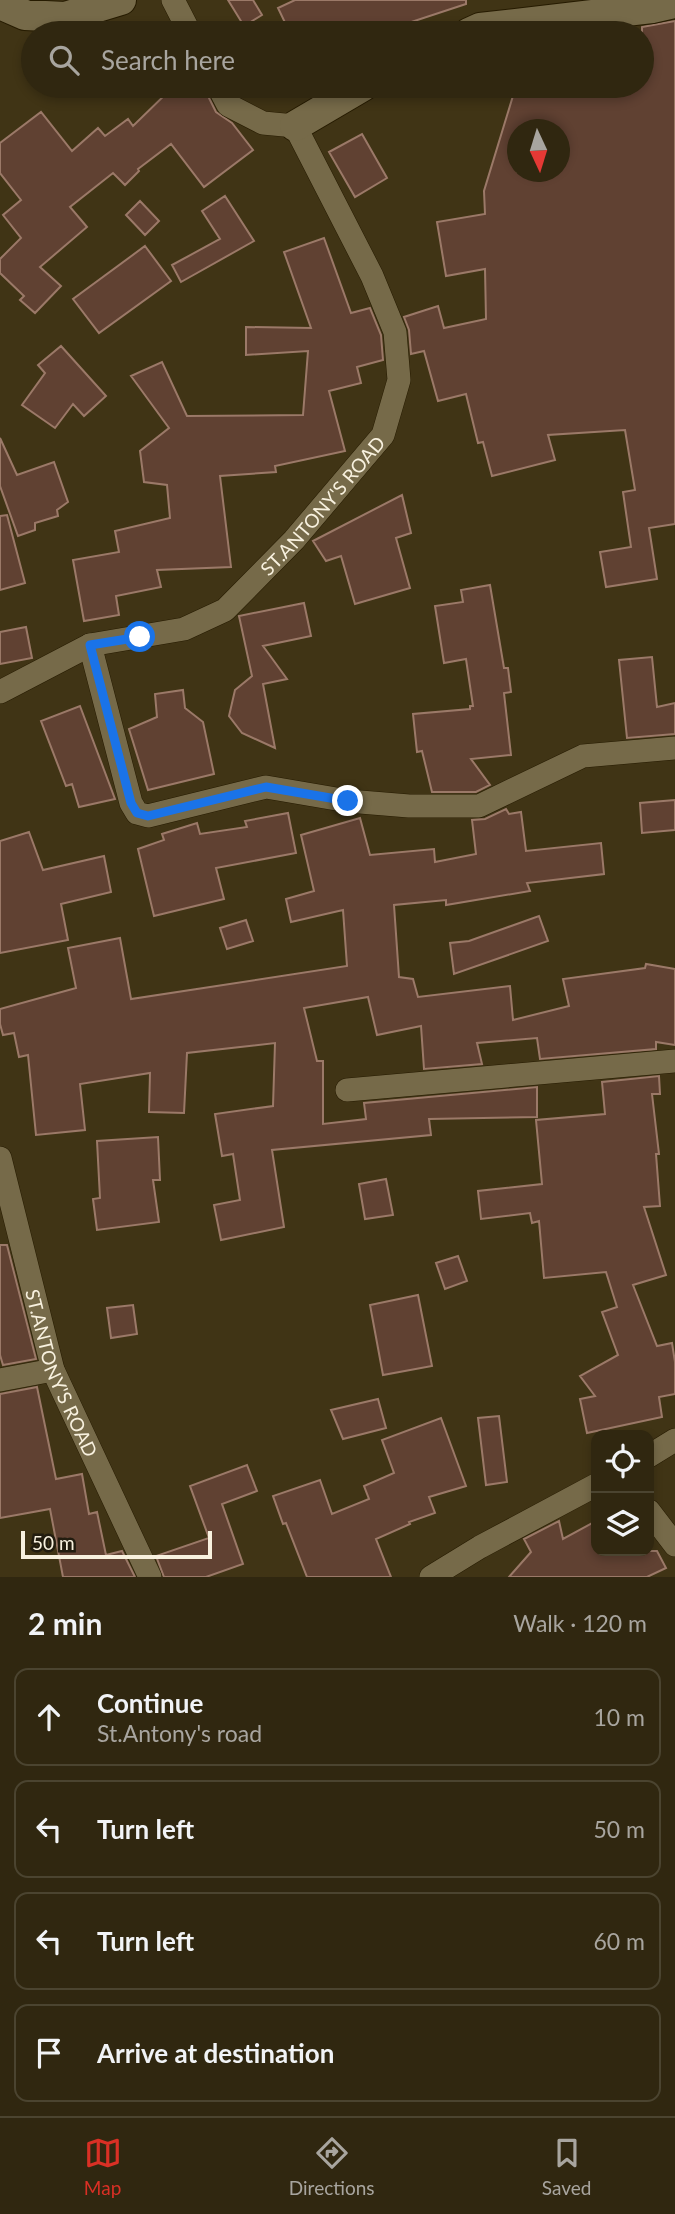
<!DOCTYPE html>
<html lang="en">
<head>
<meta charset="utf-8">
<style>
  body { margin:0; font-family:Lato,sans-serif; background:#382f19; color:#f1f3f6 }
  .controls { position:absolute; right:21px; bottom:21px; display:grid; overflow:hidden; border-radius:14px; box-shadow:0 4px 10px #0003 }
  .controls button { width:63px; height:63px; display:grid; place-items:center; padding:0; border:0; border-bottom:2px solid #4b4430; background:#302710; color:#f1f3f6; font:35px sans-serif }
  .compass { position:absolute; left:507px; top:119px; width:63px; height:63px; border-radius:50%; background:#302710; box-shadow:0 4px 10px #0003; rotate:176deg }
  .scale { position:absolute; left:21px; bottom:18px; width:191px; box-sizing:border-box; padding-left:7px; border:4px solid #f8f1df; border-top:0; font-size:19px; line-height:24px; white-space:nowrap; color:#f8f1df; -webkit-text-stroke:5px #221c0f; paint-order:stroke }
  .stop { position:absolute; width:21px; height:21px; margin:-16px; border:5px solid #1a73e8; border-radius:50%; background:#fff }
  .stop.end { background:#1a73e8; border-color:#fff; box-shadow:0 2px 7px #0008 }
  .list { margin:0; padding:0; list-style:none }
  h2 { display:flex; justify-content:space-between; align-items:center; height:91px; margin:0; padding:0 28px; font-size:30px }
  h2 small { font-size:23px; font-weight:400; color:#a8a59f }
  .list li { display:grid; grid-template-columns:46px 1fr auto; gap:21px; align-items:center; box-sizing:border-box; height:98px; margin:0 14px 14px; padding:0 14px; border:2px solid #4b4430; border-radius:14px }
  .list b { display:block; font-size:26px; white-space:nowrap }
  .list p { margin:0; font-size:23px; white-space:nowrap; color:#a8a59f }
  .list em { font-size:23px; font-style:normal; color:#a8a59f }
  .icon { flex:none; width:38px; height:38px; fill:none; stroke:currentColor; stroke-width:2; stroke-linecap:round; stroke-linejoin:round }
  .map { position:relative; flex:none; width:675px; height:1577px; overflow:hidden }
  .search { position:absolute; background:#302710; box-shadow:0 4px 10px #0003; left:21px; right:21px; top:21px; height:77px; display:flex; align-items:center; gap:18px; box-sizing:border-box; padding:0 24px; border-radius:38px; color:#a8a59f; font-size:26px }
  .sheet { height:539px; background:#302710 }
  nav { display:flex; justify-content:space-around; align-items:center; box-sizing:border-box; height:98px; border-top:2px solid #4b4430; background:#302710; font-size:19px; color:#a8a59f }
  nav a { display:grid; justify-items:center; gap:4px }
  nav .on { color:#d93025 }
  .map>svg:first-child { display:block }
</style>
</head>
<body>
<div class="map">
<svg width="675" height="1577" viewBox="0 0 675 1577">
  <rect width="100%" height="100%" fill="#403415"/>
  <path fill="#604132" stroke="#9b7968" stroke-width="2" fill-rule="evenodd" d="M228,0H253L262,15L244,26Z
    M295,0H466V4L378,33H290L278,8Z
    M675,21V524L649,528L657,579L606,587L600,552L631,547L623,492L635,490L625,430L548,435L555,460L492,476L483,442L478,443L466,394L438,401L424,351L411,354L409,330L404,317L438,306L444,328L486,319L485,269L446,276L437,222L485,214L484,191L516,86H642V27ZM517,130H559V172H517Z
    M174,86H203L216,112L232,123L253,150L204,187L171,144L138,169L139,171L125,185L113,173L70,207L87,227L40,267L61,286L35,313L20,300L24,296L0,273V259L21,238L3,215L21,200L0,173V143L41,112L72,151L98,128L105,136L128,119L133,126Z
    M362,134L387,178L355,197L329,152Z
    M225,196L254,241L181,282L172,265L220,239L202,211Z
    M140,201L159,221L145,235L126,215Z
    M324,238L351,313L370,308L381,335L383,360L357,367L361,383L329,391L345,451L275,466L276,472L220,476L231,567L157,570L161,587L116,596L119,615L84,621L73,560L119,552L115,531L170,518L167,485L144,482L140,451L169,428L131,376L162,362L187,416L303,415L308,351L246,355V327L311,328L284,252Z
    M145,246L171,281L99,333L73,299Z
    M61,346L106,396L84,416L73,404L55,428L22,405L45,373L38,365Z
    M0,438L17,475L54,462L68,502L57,510L58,516L35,523V530L18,536L0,486Z
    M402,495L411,533L396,538L410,588L355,604L341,556L326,561L313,541Z
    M7,515L25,583L0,590V516Z
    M490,585L504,668H508L511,692L504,693L511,755L471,759L490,785L476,792H432L422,751L417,752L413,714L470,709V706H473L466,659L444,663L435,606L463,602L461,590Z
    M304,603L311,636L263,646L287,679L263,684L275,748L242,733L229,716L235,690L252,676L239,616Z
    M26,627L32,658L0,664V632Z
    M652,657L657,707L675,703V734L627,738L619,660Z
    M183,690L185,708L203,722L214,774L148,790L129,729L157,717L155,694Z
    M80,706L115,799L79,807L72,784L66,786L41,721Z
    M675,800V830L642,833L640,803Z
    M506,809L509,814L521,812L526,851L601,843L604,874L527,883L530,891L446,905V900L394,905L399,977L413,979L418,997L510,986L513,1020L569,1006L563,979L645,968L646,964L675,969V1045L656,1042V1049L540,1059L537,1038L477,1043L482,1064L424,1069L421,1026L377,1035L368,997L304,1008L317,1061H323V1124L366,1119L364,1103L537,1087V1117L429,1119L431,1135L272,1150L284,1227L221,1240L214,1205L240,1200L233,1154L222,1156L215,1114L273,1106L275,1043L187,1053L184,1113L149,1112L150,1073L80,1084L85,1130L36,1135L28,1055L19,1057L14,1033L3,1035L0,1024V1009L76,988L68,948L120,938L131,999L347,966L343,910L291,922L286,899L314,891L301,835L360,818L370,855L434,849L435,862L476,854L472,820L485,819Z
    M288,813L296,853L216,868L224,899L154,916L138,849L164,840L162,834L197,823L200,834L247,827L245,821Z
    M29,832L43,870L104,856L111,892L61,904L68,940L0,953V841Z
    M539,916L548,941L454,974L450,943L469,941Z
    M246,920L253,941L227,949L220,928Z
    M659,1076L660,1094H652L659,1154H656L660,1206L644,1207L666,1275L633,1285L657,1346L672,1343L675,1362V1394L659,1397L662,1417L587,1433L580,1399L595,1396L580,1376L618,1355L602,1312L617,1307L606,1272L544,1278L539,1221L532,1223L530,1213L481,1219L478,1191L542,1184L536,1120L605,1114L602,1082Z
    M158,1137L160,1180H153L159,1222L97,1230L93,1199L100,1198L97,1141Z
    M386,1179L393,1215L365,1219L359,1184Z
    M0,1245H7L36,1359L3,1365L0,1355Z
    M458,1256L467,1281L445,1289L436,1263Z
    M418,1295L432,1366L383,1375L370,1305Z
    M133,1305L137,1334L111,1338L107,1308Z
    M37,1387L56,1479L82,1474L89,1514L97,1512L106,1555L122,1551L135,1577H63L50,1509L0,1518V1394Z
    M378,1399L386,1428L343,1439L331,1410Z
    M499,1416L507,1482L486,1485L478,1418Z
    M441,1418L466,1486L429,1497L435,1513L409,1522L410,1524L376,1539L391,1577H307L286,1523L283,1524L273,1496L320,1480L332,1514L369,1499L364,1486L394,1473L382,1440Z
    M247,1465L257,1491L222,1504L243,1564L206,1577H164L156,1556L209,1538L190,1486Z
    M559,1521L563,1539L596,1521V1551H657L666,1568L647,1577H509L531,1552L524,1539Z"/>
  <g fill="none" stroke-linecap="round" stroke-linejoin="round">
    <g stroke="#261b00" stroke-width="24">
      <g id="minor">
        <path d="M173,0L190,33"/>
        <path d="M90,645L131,803L137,813L148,816L266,787L348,801L409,806H479L583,756L675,748"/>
        <path id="s1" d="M0,692L90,645L184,629L225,610L294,540L383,435L399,380L395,332L372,276L295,126L263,123L228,105L218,86"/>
        <path d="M347,1090L675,1061"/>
        <path id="s2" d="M0,1158L53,1370L150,1577"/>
        <path d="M0,1380L53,1370"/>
        <path d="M649,1456L675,1440"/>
        <path d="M649,1511L675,1545"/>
        <path d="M431,1577L480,1547L596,1485"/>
      </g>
    </g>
    <g stroke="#261b00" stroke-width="32">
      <path id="tertiary" d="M0,4L25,15L65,17L121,0
        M469,33L480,28L652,8L675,3
        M295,126L363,86"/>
    </g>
    <use href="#minor" stroke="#766a49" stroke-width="23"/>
    <use href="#tertiary" stroke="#766a49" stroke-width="30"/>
  </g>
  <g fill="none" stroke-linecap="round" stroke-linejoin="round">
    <path stroke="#1a73e8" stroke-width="9" d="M140,637L90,645L131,803L137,813L148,816L266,787L348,801"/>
  </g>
  <g text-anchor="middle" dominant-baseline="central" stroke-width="6" stroke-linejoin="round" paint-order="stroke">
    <g font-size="19" fill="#f8f1df" stroke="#221c0f">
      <text stroke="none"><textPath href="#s1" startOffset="385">ST.ANTONY'S ROAD</textPath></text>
      <text stroke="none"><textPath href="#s2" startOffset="224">ST.ANTONY'S ROAD</textPath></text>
    </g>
  </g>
</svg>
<div class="controls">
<button><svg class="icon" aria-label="locate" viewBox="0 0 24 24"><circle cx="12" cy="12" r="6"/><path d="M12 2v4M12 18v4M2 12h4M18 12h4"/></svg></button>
<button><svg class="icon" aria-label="layers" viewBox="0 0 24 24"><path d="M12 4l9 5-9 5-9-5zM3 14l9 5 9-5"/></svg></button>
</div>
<svg class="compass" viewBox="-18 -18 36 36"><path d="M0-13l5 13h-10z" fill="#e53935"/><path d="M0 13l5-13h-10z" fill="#a8a59f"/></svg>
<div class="scale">50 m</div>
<div class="stop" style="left:140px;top:637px"></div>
<div class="stop end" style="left:348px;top:801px"></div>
<div class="search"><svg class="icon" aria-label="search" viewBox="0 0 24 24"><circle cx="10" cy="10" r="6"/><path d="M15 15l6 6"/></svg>Search here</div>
</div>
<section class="sheet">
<h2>2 min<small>Walk · 120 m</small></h2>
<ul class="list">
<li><svg class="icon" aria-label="ahead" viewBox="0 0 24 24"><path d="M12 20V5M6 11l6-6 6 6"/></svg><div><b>Continue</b><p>St.Antony's road</p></div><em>10 m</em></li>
<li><svg class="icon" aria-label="left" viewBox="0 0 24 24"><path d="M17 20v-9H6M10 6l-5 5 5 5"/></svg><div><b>Turn left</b></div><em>50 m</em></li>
<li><svg class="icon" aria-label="left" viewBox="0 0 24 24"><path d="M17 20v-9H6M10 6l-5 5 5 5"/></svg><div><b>Turn left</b></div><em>60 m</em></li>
<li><svg class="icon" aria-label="arrive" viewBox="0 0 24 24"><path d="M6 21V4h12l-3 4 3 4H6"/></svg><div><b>Arrive at destination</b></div></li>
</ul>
</section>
<nav>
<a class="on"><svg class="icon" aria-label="map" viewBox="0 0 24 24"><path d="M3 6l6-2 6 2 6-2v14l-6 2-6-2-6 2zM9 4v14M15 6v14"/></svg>Map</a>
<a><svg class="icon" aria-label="directions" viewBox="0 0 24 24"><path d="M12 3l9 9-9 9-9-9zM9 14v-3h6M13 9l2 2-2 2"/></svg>Directions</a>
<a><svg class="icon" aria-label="saved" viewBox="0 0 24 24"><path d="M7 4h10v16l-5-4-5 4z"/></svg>Saved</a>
</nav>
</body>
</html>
